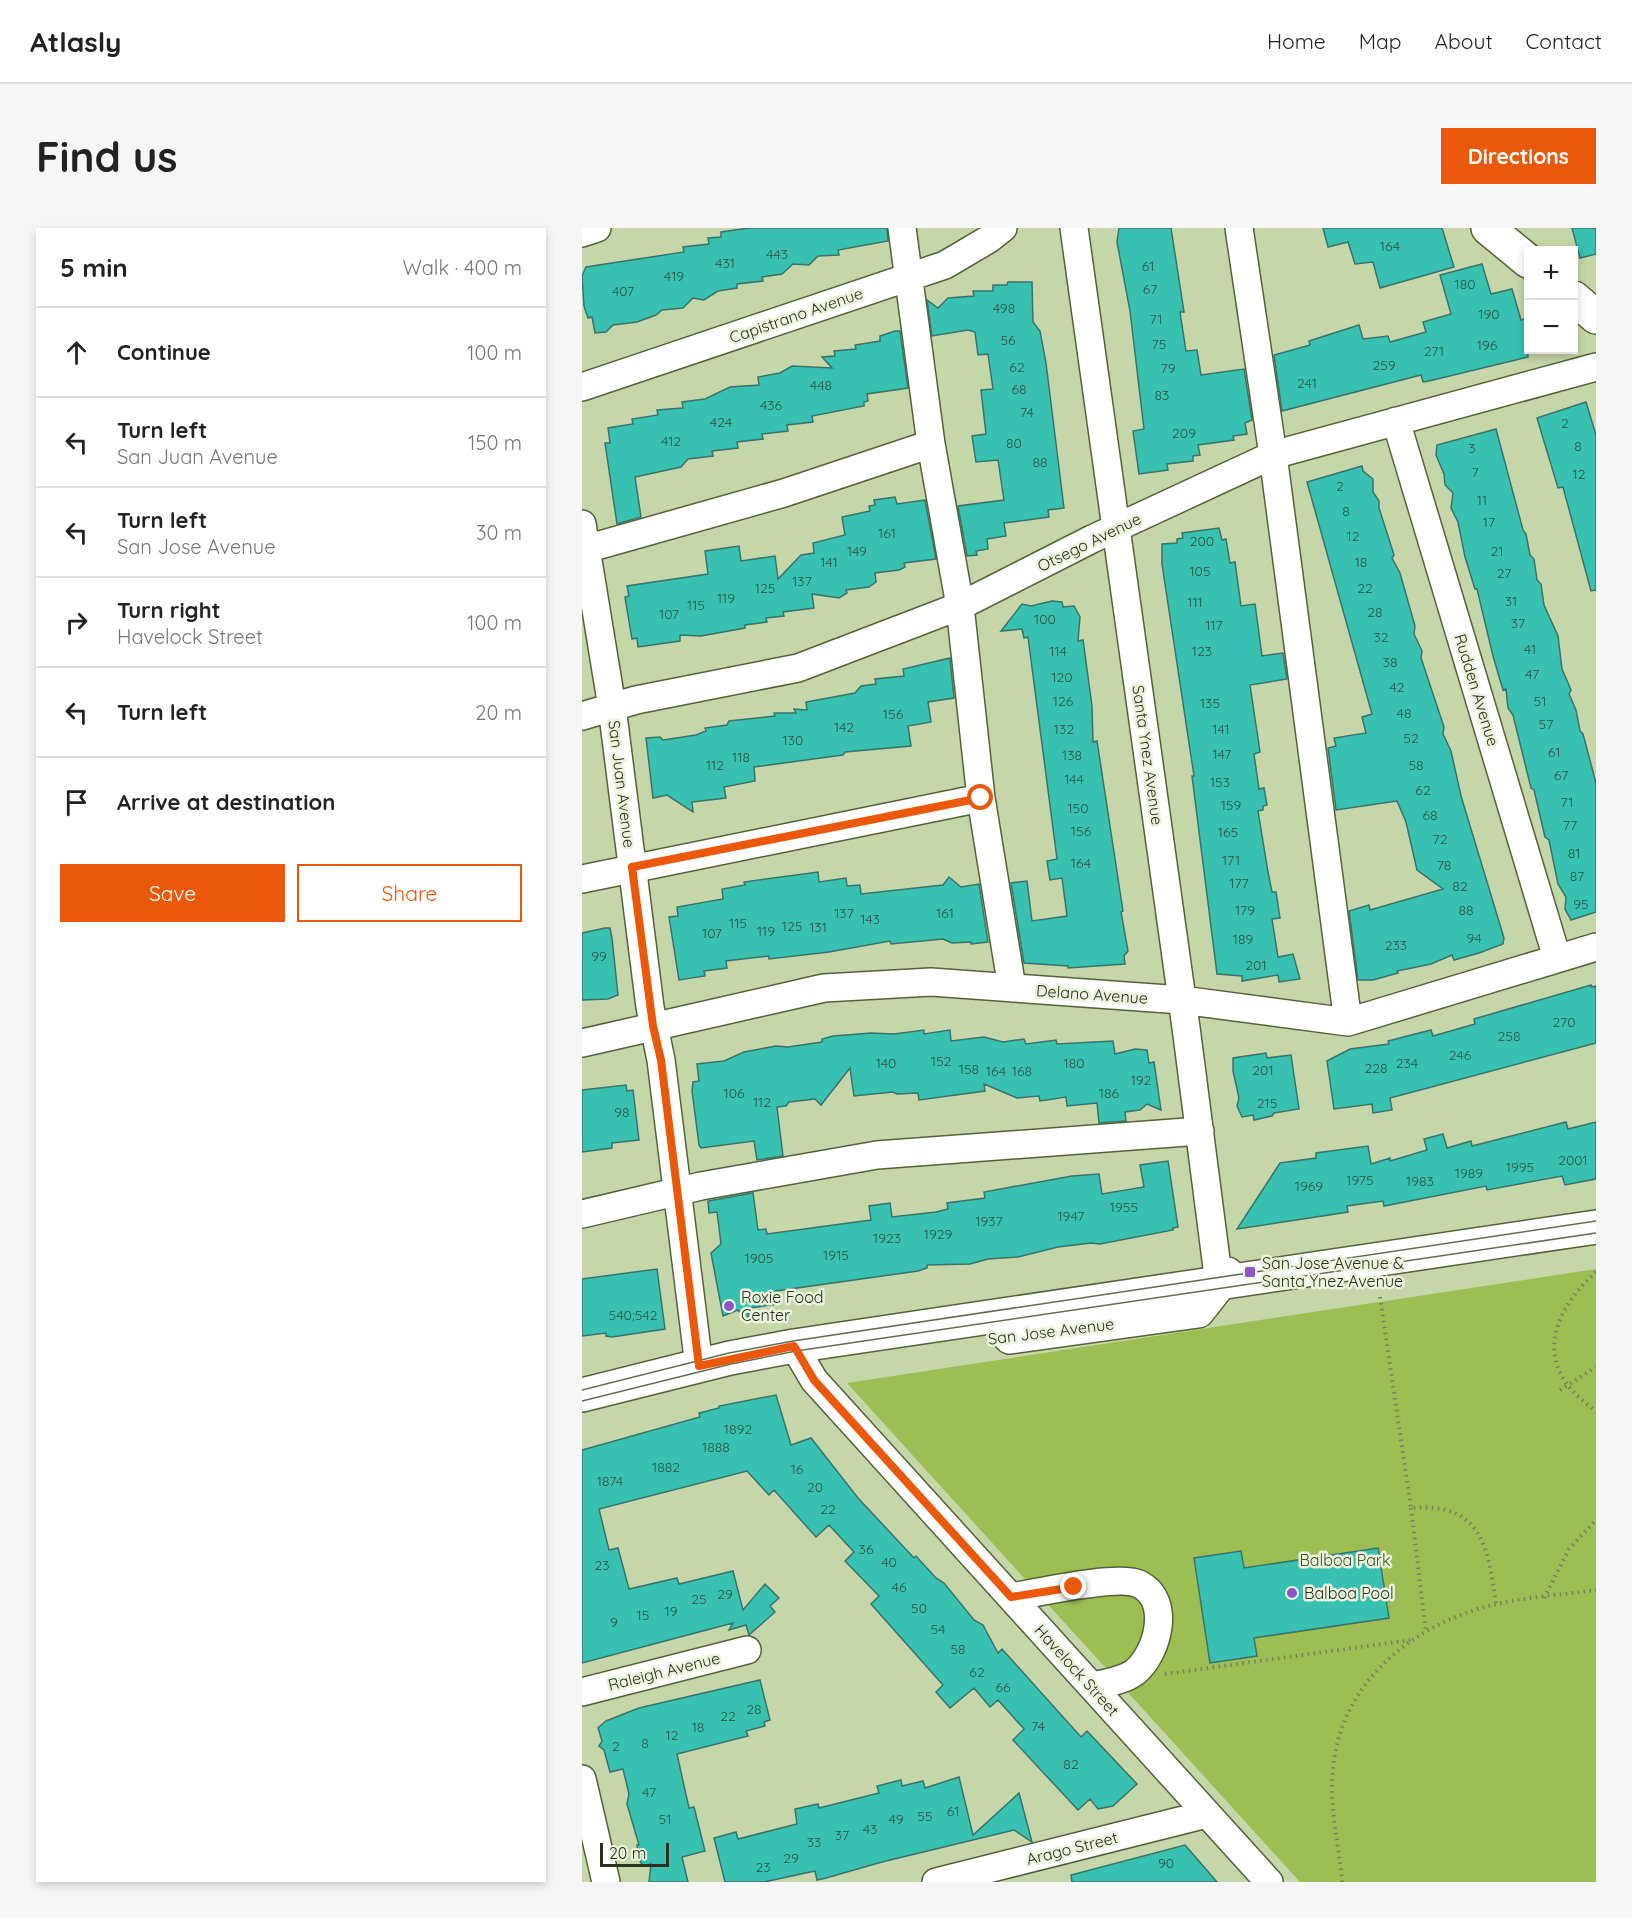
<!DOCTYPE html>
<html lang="en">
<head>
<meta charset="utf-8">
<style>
  body { margin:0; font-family:Quicksand,sans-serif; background:#f6f6f6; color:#222 }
  .controls { position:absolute; right:18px; top:18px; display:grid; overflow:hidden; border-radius:0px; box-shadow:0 3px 9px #0003 }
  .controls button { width:54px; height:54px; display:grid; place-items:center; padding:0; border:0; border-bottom:2px solid #e0e0e0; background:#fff; color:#222; font:30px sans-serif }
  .scale { position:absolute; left:18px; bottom:15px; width:69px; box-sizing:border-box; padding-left:6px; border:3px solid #29301e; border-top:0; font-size:16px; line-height:21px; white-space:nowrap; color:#29301e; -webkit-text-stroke:4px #eaf3dc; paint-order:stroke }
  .stop { position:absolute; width:18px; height:18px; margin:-14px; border:4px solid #ea580c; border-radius:50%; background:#fff }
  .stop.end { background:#ea580c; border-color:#fff; box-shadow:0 2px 6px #0008 }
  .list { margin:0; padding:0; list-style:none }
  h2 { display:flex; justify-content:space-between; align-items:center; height:78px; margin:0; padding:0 24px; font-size:26px }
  h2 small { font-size:20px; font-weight:400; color:#767676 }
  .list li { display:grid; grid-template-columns:39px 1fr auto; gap:18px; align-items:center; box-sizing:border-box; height:90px; padding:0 24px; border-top:2px solid #e0e0e0 }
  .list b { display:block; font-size:22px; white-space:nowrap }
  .list p { margin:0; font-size:20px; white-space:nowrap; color:#767676 }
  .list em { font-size:20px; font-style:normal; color:#767676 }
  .actions { display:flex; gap:12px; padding:18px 24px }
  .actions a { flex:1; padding:14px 0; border:2px solid #ea580c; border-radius:0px; text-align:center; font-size:21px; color:#ea580c }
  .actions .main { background:#ea580c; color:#fff }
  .icon { flex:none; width:33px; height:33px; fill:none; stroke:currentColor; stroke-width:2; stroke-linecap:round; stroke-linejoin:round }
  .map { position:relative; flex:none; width:1014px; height:1654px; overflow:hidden; border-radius:0px }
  header { display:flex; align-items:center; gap:36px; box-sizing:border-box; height:84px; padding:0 30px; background:#fff; border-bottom:2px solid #e0e0e0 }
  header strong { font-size:28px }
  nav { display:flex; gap:33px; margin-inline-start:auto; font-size:21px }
  .intro { display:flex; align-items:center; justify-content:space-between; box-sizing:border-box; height:144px; padding:0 36px }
  h1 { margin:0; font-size:42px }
  .button { padding:15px 27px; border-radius:0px; background:#ea580c; color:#fff; font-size:21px; font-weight:700 }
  main { display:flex; gap:36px; padding:0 36px }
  aside { flex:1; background:#fff; border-radius:0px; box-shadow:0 3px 9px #0003 }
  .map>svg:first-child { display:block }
</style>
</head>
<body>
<header>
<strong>Atlasly</strong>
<nav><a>Home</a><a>Map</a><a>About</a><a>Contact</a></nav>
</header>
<div class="intro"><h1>Find us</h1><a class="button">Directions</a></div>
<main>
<aside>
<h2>5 min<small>Walk · 400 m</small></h2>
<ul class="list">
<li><svg class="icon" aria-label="ahead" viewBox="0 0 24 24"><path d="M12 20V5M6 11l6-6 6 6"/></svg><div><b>Continue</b></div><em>100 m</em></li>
<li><svg class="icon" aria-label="left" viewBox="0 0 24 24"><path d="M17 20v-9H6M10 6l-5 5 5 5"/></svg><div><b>Turn left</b><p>San Juan Avenue</p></div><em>150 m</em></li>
<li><svg class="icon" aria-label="left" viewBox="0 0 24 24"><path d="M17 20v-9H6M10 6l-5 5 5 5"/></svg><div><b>Turn left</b><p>San Jose Avenue</p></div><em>30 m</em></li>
<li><svg class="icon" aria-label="right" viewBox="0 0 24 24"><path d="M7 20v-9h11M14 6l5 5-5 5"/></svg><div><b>Turn right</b><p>Havelock Street</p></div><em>100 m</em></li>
<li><svg class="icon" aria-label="left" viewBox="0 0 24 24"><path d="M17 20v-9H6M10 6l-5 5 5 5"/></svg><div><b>Turn left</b></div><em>20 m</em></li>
<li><svg class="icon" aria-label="arrive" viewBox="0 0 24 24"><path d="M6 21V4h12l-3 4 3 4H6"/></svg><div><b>Arrive at destination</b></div></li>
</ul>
<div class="actions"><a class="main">Save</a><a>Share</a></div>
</aside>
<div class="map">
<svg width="1014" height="1654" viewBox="0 0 1014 1654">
  <rect width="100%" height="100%" fill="#c5d6a8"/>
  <path fill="#9dbe53" d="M1014,1041V1654H718L265,1155Z"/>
  <path fill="#38c0b1" stroke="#39746c" stroke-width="1.5" d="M167,0H305L306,13L256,22L257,27L236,28L227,37L211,36L200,46L180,49L181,53L155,56V60L136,63L122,72L111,70L101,80L80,82L74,87L55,94L31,97L24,104L13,105L10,89L6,90L2,78L0,48L4,39L102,24L101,19L127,16L126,10L139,9V4Z
    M537,0H589L602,84H598L604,123L615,122L619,147L662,141L670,192L663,195L665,206L651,208L652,212L616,217L618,227L611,228V233L585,236L586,242L557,246L551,203L562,201L548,83L535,14Z
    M741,0H860L872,39L798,60L791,34L773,36L766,14L746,19Z
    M990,0H1014V26L998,30Z
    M900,36L909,66L930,61L939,92L946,90V129L847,153L841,154L839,147L700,183L692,127L728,117L727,113L777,97L781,111L806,108L808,114L844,104L841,94L869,86L858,47Z
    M426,54H450L451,94L458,103L464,135L482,280L466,282L467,289L422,295L424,308L405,311L406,321L394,323L395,327L385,328L376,278L422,272L416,232L394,234L390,208L404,206L399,162L411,161L406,126L396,127L393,104L386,102L350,108L345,72L356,80L366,70L392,68L391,63H411V57H425Z
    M313,103H318L326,160L285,166L286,173L282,174V178L230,188L231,194L205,197L206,203L180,206L181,211L155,214L156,220L130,223L131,228L106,231L99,239L53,249L59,289L35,296L23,215H28L26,200L51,196L50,191L76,187L75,182L101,180L100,174L123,171L148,159L177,157L176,149L198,145L210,138L250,140L240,129L253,128L252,123L274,121L273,117L298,113V108Z
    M1004,174L1014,207V362L1009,363L981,259L976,260L955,190Z
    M914,201L941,302L944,306L948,327L952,331L955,352L959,356L962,377L976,408L980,441L989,462L987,466L994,482L998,503L1001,506L1014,555V684L989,692L983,681L984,669L976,656L967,612L963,609L952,562L949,560L931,487L926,480L924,461L921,462L911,428L895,361H893L883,329L876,294L869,280L871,265L863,257L862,246L854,227L855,217Z
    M780,238L781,243L791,251V264L797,273V280L812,327L810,330L818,345L833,398L832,406L840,423L839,430L862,499L861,506L869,523L879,568L922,710L921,716L897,725L872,732L870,727L849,736L815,743L816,745L791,752H776L767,683L787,677L788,682L861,661L835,642L824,594L815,573L754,582L746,520L754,518L752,510L784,505L780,489L790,486L725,254Z
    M313,269L315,276L343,272L354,331L322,335L323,339L317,342L293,345L294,354L287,359L264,362L265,365L257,370L230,366L232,380L201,384L202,388L184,390L185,394L163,397V400L119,408L98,407V413L56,419L55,410L50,411L43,369L47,368L45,358L126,346L123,323L157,318L159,333L193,328L196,351L219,327L232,325L231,315L263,307L260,289L288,283L287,278L293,277L292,272Z
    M637,300L640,312L644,311L648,335L653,334L659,378L673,376L680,428L701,425L705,451L668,457L678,524L672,526L677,561L682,560L685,577L681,578V582L676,583L686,644L690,664H694L698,690L690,691L696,729L711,726L718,751L697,754L696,747L660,753V748L635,746L610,548H612L580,336V316L595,315V311L601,310L600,305Z
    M470,373L480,374L481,379L492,378L498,389L496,413L501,412L510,478L511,514L515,513L541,683L539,684L546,723L542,728L543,736L486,740V738L442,735L429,655L445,653L450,693L485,688L480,650L468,652L465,633L475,631L446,409L442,410L440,401L419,403L440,376L449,378Z
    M368,430L372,470L346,474L349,494L326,498L329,518L263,524L261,527L172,539L173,553L142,559L144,570L110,574L111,584L85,567L71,570L64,510L78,509L81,512L114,507L124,503L123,500L145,497L147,493L193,488L192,485H214L212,481L225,482L224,474L273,465L279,458L294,456L293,451L322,448L321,441Z
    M236,644L237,654L264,650L265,658L278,657L279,666L361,657L367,649L379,659L397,656L406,714L389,716V714L370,715L361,711L309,716L308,713L247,724L187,731V728L144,733L145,740L122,743L123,748L97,752L87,689L96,688L95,679L141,671L140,661L163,657L162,654Z
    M23,700H28L30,710L36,767L26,771L0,772V705Z
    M1009,757V759L1014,758V815L808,870L810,882L791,885L790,876L752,881L745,833L768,821L807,816L806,813L849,802L851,808L893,796L892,791Z
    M342,802V806L368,802L369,813L402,809L421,814L442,811L444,816L474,812L475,816L531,813L533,826L553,821L565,822L567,835L572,834L579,882L565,876L558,882L543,884L544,893L517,895L515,875L485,878L484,869L458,873L457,868L435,870L402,856L403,863L337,872L336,865L315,866L311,864L272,868L268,840L239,877L233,871L207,874L204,878L195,879L201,928L175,932L172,913L119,920L117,917L110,863L111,854L117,853L115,836L142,833L162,824L194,818L206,819L240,814V811L251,808L289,805L312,806Z
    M684,825L685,830L709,827L717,881L692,885L690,888L672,892L671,887L660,889L655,878L657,870L651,843V830Z
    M44,857L45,863L51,862L57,912L30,915V920L0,924V862Z
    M984,894L986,901L1014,894V951L983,957L980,948L905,962L904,958L802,978L801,973L765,978L766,984L655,1001L698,935L734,930V925L786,918L789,936L808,930V933L845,922L842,911L861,906L865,920L889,913L890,918Z
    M586,933L596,999L591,1000V1002L518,1016L509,1015L476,1019L436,1029L406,1031L388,1036L345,1037V1040L336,1043L194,1063L195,1076L168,1080L165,1093L156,1082L141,1088L129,1025L139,1016L135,984L127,985L126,973L171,965L176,1002L184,1001L185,1006L289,992L287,978L308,975L310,989L354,984L366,981L365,975L403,970L402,964L490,948L517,946L520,966L562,959L558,937Z
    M75,1041L83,1101L30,1109L24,1108V1105L0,1108V1051Z
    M194,1167L209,1217L229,1210L276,1270L332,1330L334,1328L354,1350L362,1355L392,1392L401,1397L416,1425L420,1421L499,1509L505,1503L555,1556L531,1578L516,1581L508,1571L496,1582L431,1512L442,1501L416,1472L408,1479L392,1460L368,1480L354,1464L361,1457L289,1376L297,1368L263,1333L272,1324L247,1297L234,1309L192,1262L187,1267L165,1243L17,1281L27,1322L36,1320L47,1361L95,1350L97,1356L151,1343L161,1382L183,1356L197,1370L188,1378L193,1384L167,1407L164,1397L147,1402L151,1395L0,1435V1222L118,1189L117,1185L137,1180V1178Z
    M796,1320L807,1390L672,1410L675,1428L628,1435L612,1330L659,1323L662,1340Z
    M178,1452L188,1492L182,1494L183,1498L164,1503L166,1508L95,1526L107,1580L112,1579L123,1623L100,1629L106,1654H67L69,1636L61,1638L56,1630L55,1617H57L45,1576L47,1566L41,1541L28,1544L22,1522L17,1518L20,1513L16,1500L24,1493L57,1480Z
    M377,1549L391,1607L437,1565L450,1614L432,1602L300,1634L244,1650L235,1652L233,1643L182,1654H143L132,1610L154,1604L156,1611L215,1596L213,1581L236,1576L237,1580L297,1565L295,1558L319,1552L320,1558L341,1553L343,1560Z
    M603,1617L635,1654H490L489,1647Z"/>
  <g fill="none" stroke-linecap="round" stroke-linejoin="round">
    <g stroke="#546239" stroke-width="30">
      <path id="minor" d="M320,0L349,216L378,378L399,570L430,760
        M492,0L605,807L637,1055
        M657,0L691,227L766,794
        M0,5L15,0
        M0,159L363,37L407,11L421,0
        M814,193L975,730
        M0,296L30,479L68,779L79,832L117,1138
        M0,322L202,265L349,216
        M0,488L54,472L216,440L378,378L510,311L691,227L1014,139
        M0,651L399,570
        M0,815L242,760L349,754L600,772L766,794L1014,719
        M0,986L119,958L295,927L618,903
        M212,1118L232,1152L687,1654
        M429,1369C455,1365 536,1346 557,1356C590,1372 576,1425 553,1444C541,1453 524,1455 510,1458
        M0,1464L165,1422
        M0,1551L24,1654
        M354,1654L625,1586"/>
    </g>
    <g stroke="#546239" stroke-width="36">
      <path id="major" d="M906,0L946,33
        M992,70L1014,89
        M428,1109L616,1083L645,1046
        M0,1167L148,1130L212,1118L1014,999"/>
    </g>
    <path stroke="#768262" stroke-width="4" stroke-dasharray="1.5 4.5" stroke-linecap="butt" d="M1014,1044C983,1072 956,1114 984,1155C992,1166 1004,1175 1014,1184
      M798,1069L829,1280C900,1274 906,1318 914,1377
      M978,1162L1014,1139
      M829,1280L844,1405
      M962,1370L987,1321L1014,1292
      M583,1446L829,1412
      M760,1654C757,1616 747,1580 751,1541C758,1457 827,1399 906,1378C941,1369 979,1367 1014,1362"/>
    <use href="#minor" stroke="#fff" stroke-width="27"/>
    <use href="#major" stroke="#fff" stroke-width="33"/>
    <path stroke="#636e51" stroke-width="1.5" d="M0,1162L147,1125L211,1113L1014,993
      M0,1173L149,1136L214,1123L1014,1005"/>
  </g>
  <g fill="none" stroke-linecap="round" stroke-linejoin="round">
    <path stroke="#ea580c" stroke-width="8" d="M399,570L50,639L71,798L79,832L117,1138L212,1118L232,1152L429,1369L492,1359"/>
  </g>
  <g fill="#8f54cb" stroke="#eaf3dc" stroke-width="2">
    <rect x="662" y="1038" width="12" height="12" rx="3"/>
    <circle cx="147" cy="1078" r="6"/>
    <circle cx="710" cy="1365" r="6"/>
  </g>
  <g text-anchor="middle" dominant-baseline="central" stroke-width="5" stroke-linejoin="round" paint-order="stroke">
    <g font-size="14" fill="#2d5443">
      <text x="808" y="18">164</text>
      <text x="195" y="26">443</text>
      <text x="143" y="35">431</text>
      <text x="566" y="38">61</text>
      <text x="92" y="48">419</text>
      <text x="883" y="56">180</text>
      <text x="568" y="61">67</text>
      <text x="41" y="63">407</text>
      <text x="422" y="80">498</text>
      <text x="907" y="86">190</text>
      <text x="574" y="91">71</text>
      <text x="426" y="112">56</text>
      <text x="577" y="116">75</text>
      <text x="905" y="117">196</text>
      <text x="852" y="123">271</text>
      <text x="802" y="137">259</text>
      <text x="435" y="139">62</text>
      <text x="586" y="140">79</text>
      <text x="725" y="155">241</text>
      <text x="239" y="157">448</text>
      <text x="437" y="161">68</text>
      <text x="580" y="167">83</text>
      <text x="189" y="177">436</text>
      <text x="445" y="184">74</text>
      <text x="139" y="194">424</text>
      <text x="983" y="195">2</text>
      <text x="602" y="205">209</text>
      <text x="89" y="213">412</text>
      <text x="432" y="215">80</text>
      <text x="996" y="218">8</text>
      <text x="890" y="220">3</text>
      <text x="458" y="234">88</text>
      <text x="893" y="244">7</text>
      <text x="997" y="246">12</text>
      <text x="758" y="258">2</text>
      <text x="900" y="272">11</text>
      <text x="764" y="283">8</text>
      <text x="907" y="294">17</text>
      <text x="305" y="305">161</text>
      <text x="771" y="308">12</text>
      <text x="620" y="313">200</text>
      <text x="275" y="323">149</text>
      <text x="915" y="323">21</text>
      <text x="247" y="334">141</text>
      <text x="779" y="334">18</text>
      <text x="618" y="343">105</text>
      <text x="922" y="345">27</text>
      <text x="220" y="353">137</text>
      <text x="183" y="360">125</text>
      <text x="783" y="360">22</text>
      <text x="144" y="370">119</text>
      <text x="929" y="373">31</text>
      <text x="613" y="374">111</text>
      <text x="114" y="377">115</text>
      <text x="793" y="384">28</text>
      <text x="87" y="386">107</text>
      <text x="463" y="391">100</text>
      <text x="936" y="395">37</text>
      <text x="632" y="397">117</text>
      <text x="799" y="409">32</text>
      <text x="948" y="421">41</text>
      <text x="476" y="423">114</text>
      <text x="620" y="423">123</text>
      <text x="808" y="434">38</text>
      <text x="950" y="446">47</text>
      <text x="480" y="449">120</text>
      <text x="815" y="459">42</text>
      <text x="481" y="473">126</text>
      <text x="958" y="473">51</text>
      <text x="628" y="475">135</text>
      <text x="822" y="485">48</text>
      <text x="311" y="486">156</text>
      <text x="964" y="496">57</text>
      <text x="262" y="499">142</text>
      <text x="482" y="501">132</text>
      <text x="639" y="501">141</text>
      <text x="829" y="510">52</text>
      <text x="211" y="512">130</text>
      <text x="972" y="524">61</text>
      <text x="640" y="526">147</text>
      <text x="490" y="527">138</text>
      <text x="159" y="529">118</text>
      <text x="133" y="537">112</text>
      <text x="834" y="537">58</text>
      <text x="979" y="547">67</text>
      <text x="492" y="551">144</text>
      <text x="638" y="554">153</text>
      <text x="841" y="562">62</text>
      <text x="985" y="574">71</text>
      <text x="649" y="577">159</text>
      <text x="496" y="580">150</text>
      <text x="848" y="587">68</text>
      <text x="988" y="597">77</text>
      <text x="499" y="603">156</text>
      <text x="646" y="604">165</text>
      <text x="858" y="611">72</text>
      <text x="992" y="625">81</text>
      <text x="649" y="632">171</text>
      <text x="499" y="635">164</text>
      <text x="862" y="637">78</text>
      <text x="995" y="648">87</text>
      <text x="657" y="655">177</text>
      <text x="878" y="658">82</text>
      <text x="999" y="676">95</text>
      <text x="663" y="682">179</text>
      <text x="884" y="682">88</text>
      <text x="262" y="685">137</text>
      <text x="363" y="685">161</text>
      <text x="288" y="691">143</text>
      <text x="156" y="695">115</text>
      <text x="210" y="698">125</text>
      <text x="236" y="699">131</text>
      <text x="184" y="703">119</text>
      <text x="130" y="705">107</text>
      <text x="892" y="710">94</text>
      <text x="661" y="711">189</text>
      <text x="814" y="717">233</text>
      <text x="17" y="728">99</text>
      <text x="674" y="737">201</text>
      <text x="982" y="794">270</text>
      <text x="927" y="808">258</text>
      <text x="878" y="827">246</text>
      <text x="359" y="833">152</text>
      <text x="304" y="835">140</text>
      <text x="492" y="835">180</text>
      <text x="825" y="835">234</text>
      <text x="794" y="840">228</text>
      <text x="387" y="841">158</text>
      <text x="681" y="842">201</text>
      <text x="414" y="843">164</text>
      <text x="440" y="843">168</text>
      <text x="559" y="852">192</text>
      <text x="152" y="865">106</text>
      <text x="527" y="865">186</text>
      <text x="180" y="874">112</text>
      <text x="685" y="875">215</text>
      <text x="40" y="884">98</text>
      <text x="991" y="932">2001</text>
      <text x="938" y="939">1995</text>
      <text x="887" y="945">1989</text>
      <text x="778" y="952">1975</text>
      <text x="838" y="953">1983</text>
      <text x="727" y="958">1969</text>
      <text x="542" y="979">1955</text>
      <text x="489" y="988">1947</text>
      <text x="407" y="993">1937</text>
      <text x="356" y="1006">1929</text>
      <text x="305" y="1010">1923</text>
      <text x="254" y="1027">1915</text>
      <text x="177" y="1030">1905</text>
      <text x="51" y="1087">540;542</text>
      <text x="156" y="1201">1892</text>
      <text x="134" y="1219">1888</text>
      <text x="84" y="1239">1882</text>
      <text x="215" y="1241">16</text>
      <text x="28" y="1253">1874</text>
      <text x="233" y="1259">20</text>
      <text x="246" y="1281">22</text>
      <text x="284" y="1321">36</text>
      <text x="307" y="1334">40</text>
      <text x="20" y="1337">23</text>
      <text x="317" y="1359">46</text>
      <text x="143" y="1366">29</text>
      <text x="117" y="1371">25</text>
      <text x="337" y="1380">50</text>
      <text x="89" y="1383">19</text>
      <text x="61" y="1387">15</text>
      <text x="32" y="1394">9</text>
      <text x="356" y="1401">54</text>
      <text x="376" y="1421">58</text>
      <text x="395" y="1444">62</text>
      <text x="421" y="1459">66</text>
      <text x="172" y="1481">28</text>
      <text x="146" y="1488">22</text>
      <text x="456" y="1498">74</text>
      <text x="116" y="1499">18</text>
      <text x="90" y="1507">12</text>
      <text x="63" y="1515">8</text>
      <text x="34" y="1518">2</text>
      <text x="489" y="1536">82</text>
      <text x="67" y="1564">47</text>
      <text x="371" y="1583">61</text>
      <text x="343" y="1588">55</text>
      <text x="83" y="1591">51</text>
      <text x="314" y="1591">49</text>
      <text x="288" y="1601">43</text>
      <text x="260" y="1607">37</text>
      <text x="232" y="1614">33</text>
      <text x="209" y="1630">29</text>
      <text x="584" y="1635">90</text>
      <text x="181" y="1639">23</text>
    </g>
    <g font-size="16" fill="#29301e" stroke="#eaf3dc">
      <text transform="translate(214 87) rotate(-19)">Capistrano Avenue</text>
      <text transform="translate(507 314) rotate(-26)">Otsego Avenue</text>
      <text transform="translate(895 462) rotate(73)">Rudden Avenue</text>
      <text transform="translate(566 527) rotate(82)">Santa Ynez Avenue</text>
      <text transform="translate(40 556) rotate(83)">San Juan Avenue</text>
      <text transform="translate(510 766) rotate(4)">Delano Avenue</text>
      <text transform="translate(469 1103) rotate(-7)">San Jose Avenue</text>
      <text transform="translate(495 1442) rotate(48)">Havelock Street</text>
      <text transform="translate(82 1443) rotate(-14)">Raleigh Avenue</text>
      <text transform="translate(490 1620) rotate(-14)">Arago Street</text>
    </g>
    <g font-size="16" fill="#29301e" stroke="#eaf3dc" text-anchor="start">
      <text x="680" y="1035">San Jose Avenue &amp;<tspan x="680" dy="18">Santa Ynez Avenue</tspan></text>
      <text x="159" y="1069">Roxie Food<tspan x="159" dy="18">Center</tspan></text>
      <text x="722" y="1365">Balboa Pool</text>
    </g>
    <g font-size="16" fill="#435225" stroke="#eaf3dc">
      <text x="763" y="1332">Balboa Park</text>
    </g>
  </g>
</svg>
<div class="controls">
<button>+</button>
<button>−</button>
</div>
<div class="scale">20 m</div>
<div class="stop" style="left:399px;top:570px"></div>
<div class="stop end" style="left:492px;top:1359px"></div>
</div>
</main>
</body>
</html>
